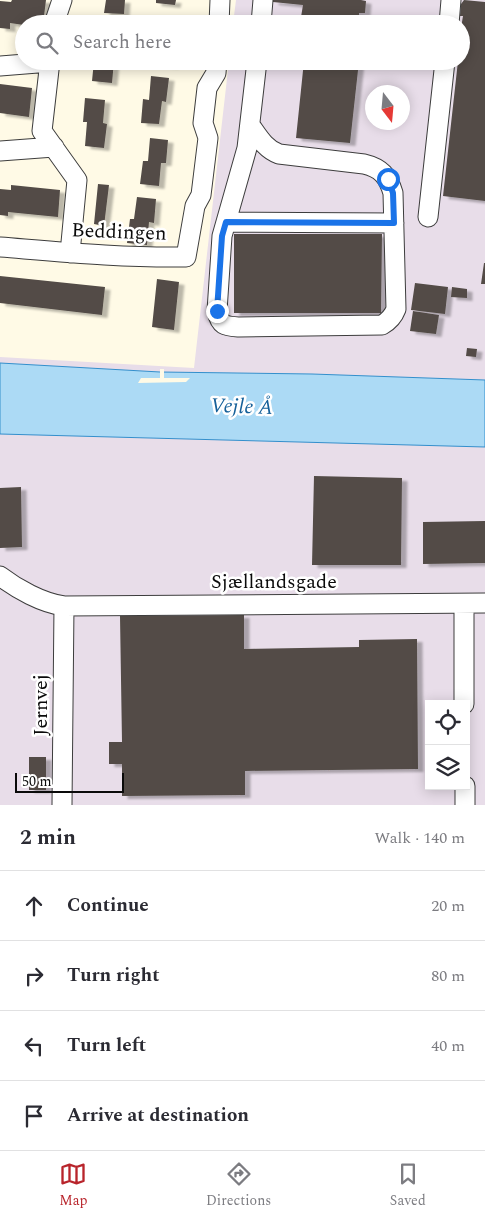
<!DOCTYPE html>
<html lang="en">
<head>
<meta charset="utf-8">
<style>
  body { margin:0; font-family:Spectral,serif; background:#f2f2f3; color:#2b2b33 }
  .controls { position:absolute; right:15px; bottom:15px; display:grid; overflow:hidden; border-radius:0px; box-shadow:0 2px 12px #0003 }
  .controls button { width:45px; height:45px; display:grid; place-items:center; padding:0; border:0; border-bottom:1px solid #e1e1e2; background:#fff; color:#2b2b33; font:25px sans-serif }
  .compass { position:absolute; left:365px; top:85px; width:45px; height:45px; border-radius:50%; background:#fff; box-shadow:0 2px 12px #0003; rotate:164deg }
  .scale { position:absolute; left:15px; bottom:12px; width:109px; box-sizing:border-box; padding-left:5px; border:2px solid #0a0a0a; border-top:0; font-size:14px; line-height:18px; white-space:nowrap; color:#0a0a0a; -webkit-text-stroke:4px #fff; paint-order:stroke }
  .stop { position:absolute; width:15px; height:15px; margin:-11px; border:4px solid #1a73e8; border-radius:50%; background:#fff }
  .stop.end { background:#1a73e8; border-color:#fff; box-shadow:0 1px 5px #0008 }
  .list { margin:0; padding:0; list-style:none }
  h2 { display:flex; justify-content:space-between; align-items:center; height:65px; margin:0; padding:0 20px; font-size:21px }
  h2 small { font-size:16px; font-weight:400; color:#7c7c81 }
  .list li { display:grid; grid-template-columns:32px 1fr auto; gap:15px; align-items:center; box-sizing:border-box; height:70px; padding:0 20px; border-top:1px solid #e1e1e2 }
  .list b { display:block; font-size:19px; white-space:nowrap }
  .list em { font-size:16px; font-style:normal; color:#7c7c81 }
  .icon { flex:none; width:28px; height:28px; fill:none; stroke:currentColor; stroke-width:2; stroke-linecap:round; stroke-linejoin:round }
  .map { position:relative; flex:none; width:485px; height:805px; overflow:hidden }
  .search { position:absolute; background:#fff; box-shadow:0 2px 12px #0003; left:15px; right:15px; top:15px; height:55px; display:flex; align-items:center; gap:12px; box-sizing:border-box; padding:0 18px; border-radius:28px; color:#7c7c81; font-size:19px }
  .sheet { height:345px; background:#fff }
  nav { display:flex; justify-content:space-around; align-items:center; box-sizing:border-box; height:70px; border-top:1px solid #e1e1e2; background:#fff; font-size:14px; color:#7c7c81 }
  nav a { display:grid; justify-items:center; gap:2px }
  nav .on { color:#b8242b }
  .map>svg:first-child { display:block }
</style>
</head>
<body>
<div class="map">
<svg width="485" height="805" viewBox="0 0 485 805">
  <defs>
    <filter id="shadow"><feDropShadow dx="5.5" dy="3" stdDeviation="1" flood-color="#0004"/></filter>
  </defs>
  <rect width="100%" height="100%" fill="#fffae6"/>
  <path fill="#e8dde9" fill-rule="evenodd" d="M236,0H485V805H0V357L194,368L229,61H461V24H233ZM372,92H402V122H372ZM429,704H466V786H429Z"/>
  <path fill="#acdaf5" stroke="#338fcc" d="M0,363L160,372L312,374L485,380V447L0,434Z"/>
  <path fill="#fffae6" d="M160,369H164V378H190L186,382L138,383L141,378H160Z"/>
  <path fill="#524b46" filter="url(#shadow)" d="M12,0H46L43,24H24V25L10,23V29L0,28V1L11,2Z
    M106,0H125L124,14L104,13Z
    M156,0H176L175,5L156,3Z
    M273,0H361L366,1L365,13H359V16H364L363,24H309V18L301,17L303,5L273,2Z
    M464,0L485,2V201L443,196L458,61H461V28L463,16H460L461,4Z
    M165,18L183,19L182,24H164Z
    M17,45H24V49L17,50Z
    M94,61H114L112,83L92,81Z
    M155,61H174L173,66L155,64Z
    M304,61H359L350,143L296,138Z
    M151,76L169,78L166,102L162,101L159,124L141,123L143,99L149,100Z
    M0,84L32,88L29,117L0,113Z
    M85,98L105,100L103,123L107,124L104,148L85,146L87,122H83Z
    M150,138L168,140L166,163H161L159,186L140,184L143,161H148Z
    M98,184L109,185L104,226L94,224Z
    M11,185L60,190L58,217L8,212V216L0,215V189L11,190Z
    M137,197L156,199L154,223L149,222L147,245L127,243L130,219H134Z
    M234,234H382L381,313H234Z
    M484,263H485V284H481Z
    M0,276L105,287L102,315L0,303Z
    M157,279L179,282L174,330L152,327Z
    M415,283L448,287L445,314L411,310Z
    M452,287L467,289V298L451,297Z
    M413,311L439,315L436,334L410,331Z
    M467,348L477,349L476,357L466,356Z
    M314,476L402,478L401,565H312Z
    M21,487L22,547L0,548V488Z
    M485,521V563L423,564V522Z
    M244,615V649L359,647V640L417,639L418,769L245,771V795L122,796V764H109V742H122L120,616Z
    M29,757H46V790H29Z"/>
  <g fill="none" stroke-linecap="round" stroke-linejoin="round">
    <g stroke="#3d3d3d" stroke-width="21">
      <path id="minor" d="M54,24L62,0
        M219,24L220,0
        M261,24L263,0
        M449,24L451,0
        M50,61L42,131L77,180L70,253
        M0,66L50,62
        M250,125C258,136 265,149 279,154L364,164C381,168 388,176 393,193L396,309C393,317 389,321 382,325L239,327C225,326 220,326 217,311L222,236L247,148L257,61
        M0,151L54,147
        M428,217L445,61
        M226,222L394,223
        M0,247C62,252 123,258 186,257L195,206L201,195L208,138L203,123L207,88L216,73L217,61
        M0,576C17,589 42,603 64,606L485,603
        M464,604V704
        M465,786V805
        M62,805L64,606"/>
    </g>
    <use href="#minor" stroke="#fff" stroke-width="19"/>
  </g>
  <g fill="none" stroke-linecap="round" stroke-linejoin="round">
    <path stroke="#1a73e8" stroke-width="6" d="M217,311L222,236L226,222L394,223L393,193L388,179"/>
  </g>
  <g text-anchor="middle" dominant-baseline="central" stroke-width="5" stroke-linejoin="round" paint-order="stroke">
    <g font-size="20" fill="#0a0a0a" stroke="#fff">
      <text transform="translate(119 232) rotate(2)">Beddingen</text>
      <text x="274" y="582">Sjællandsgade</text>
      <text transform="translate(41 705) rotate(-90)">Jernvej</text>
    </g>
    <g font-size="21" font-style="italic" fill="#156099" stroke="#fff">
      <text transform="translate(242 407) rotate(2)">Vejle Å</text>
    </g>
  </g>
</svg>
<div class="controls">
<button><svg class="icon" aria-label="locate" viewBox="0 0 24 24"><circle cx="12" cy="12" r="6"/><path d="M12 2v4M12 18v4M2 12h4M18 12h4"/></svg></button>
<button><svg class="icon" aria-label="layers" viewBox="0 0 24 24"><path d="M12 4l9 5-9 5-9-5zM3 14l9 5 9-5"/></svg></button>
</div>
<svg class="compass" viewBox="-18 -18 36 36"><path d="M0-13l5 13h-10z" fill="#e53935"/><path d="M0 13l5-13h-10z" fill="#7c7c81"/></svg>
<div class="scale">50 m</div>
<div class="stop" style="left:388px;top:179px"></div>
<div class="stop end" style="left:217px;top:311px"></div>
<div class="search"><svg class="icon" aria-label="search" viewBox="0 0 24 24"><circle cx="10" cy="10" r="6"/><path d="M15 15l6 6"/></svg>Search here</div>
</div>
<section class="sheet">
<h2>2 min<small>Walk · 140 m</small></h2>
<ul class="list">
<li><svg class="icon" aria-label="ahead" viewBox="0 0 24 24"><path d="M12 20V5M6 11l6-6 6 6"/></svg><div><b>Continue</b></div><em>20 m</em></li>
<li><svg class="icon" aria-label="right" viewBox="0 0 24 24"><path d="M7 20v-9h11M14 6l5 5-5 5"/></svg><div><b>Turn right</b></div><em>80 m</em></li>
<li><svg class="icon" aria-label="left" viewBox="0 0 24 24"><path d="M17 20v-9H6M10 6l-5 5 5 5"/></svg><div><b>Turn left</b></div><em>40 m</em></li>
<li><svg class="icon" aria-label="arrive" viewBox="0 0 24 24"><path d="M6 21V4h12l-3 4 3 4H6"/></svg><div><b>Arrive at destination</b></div></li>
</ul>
</section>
<nav>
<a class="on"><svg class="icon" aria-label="map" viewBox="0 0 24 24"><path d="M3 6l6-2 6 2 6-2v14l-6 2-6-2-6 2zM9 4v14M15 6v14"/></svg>Map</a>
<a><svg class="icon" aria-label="directions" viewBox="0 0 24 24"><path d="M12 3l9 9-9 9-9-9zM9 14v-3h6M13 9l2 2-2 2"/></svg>Directions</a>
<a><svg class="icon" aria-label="saved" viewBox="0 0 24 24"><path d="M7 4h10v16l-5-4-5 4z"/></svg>Saved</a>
</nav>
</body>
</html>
